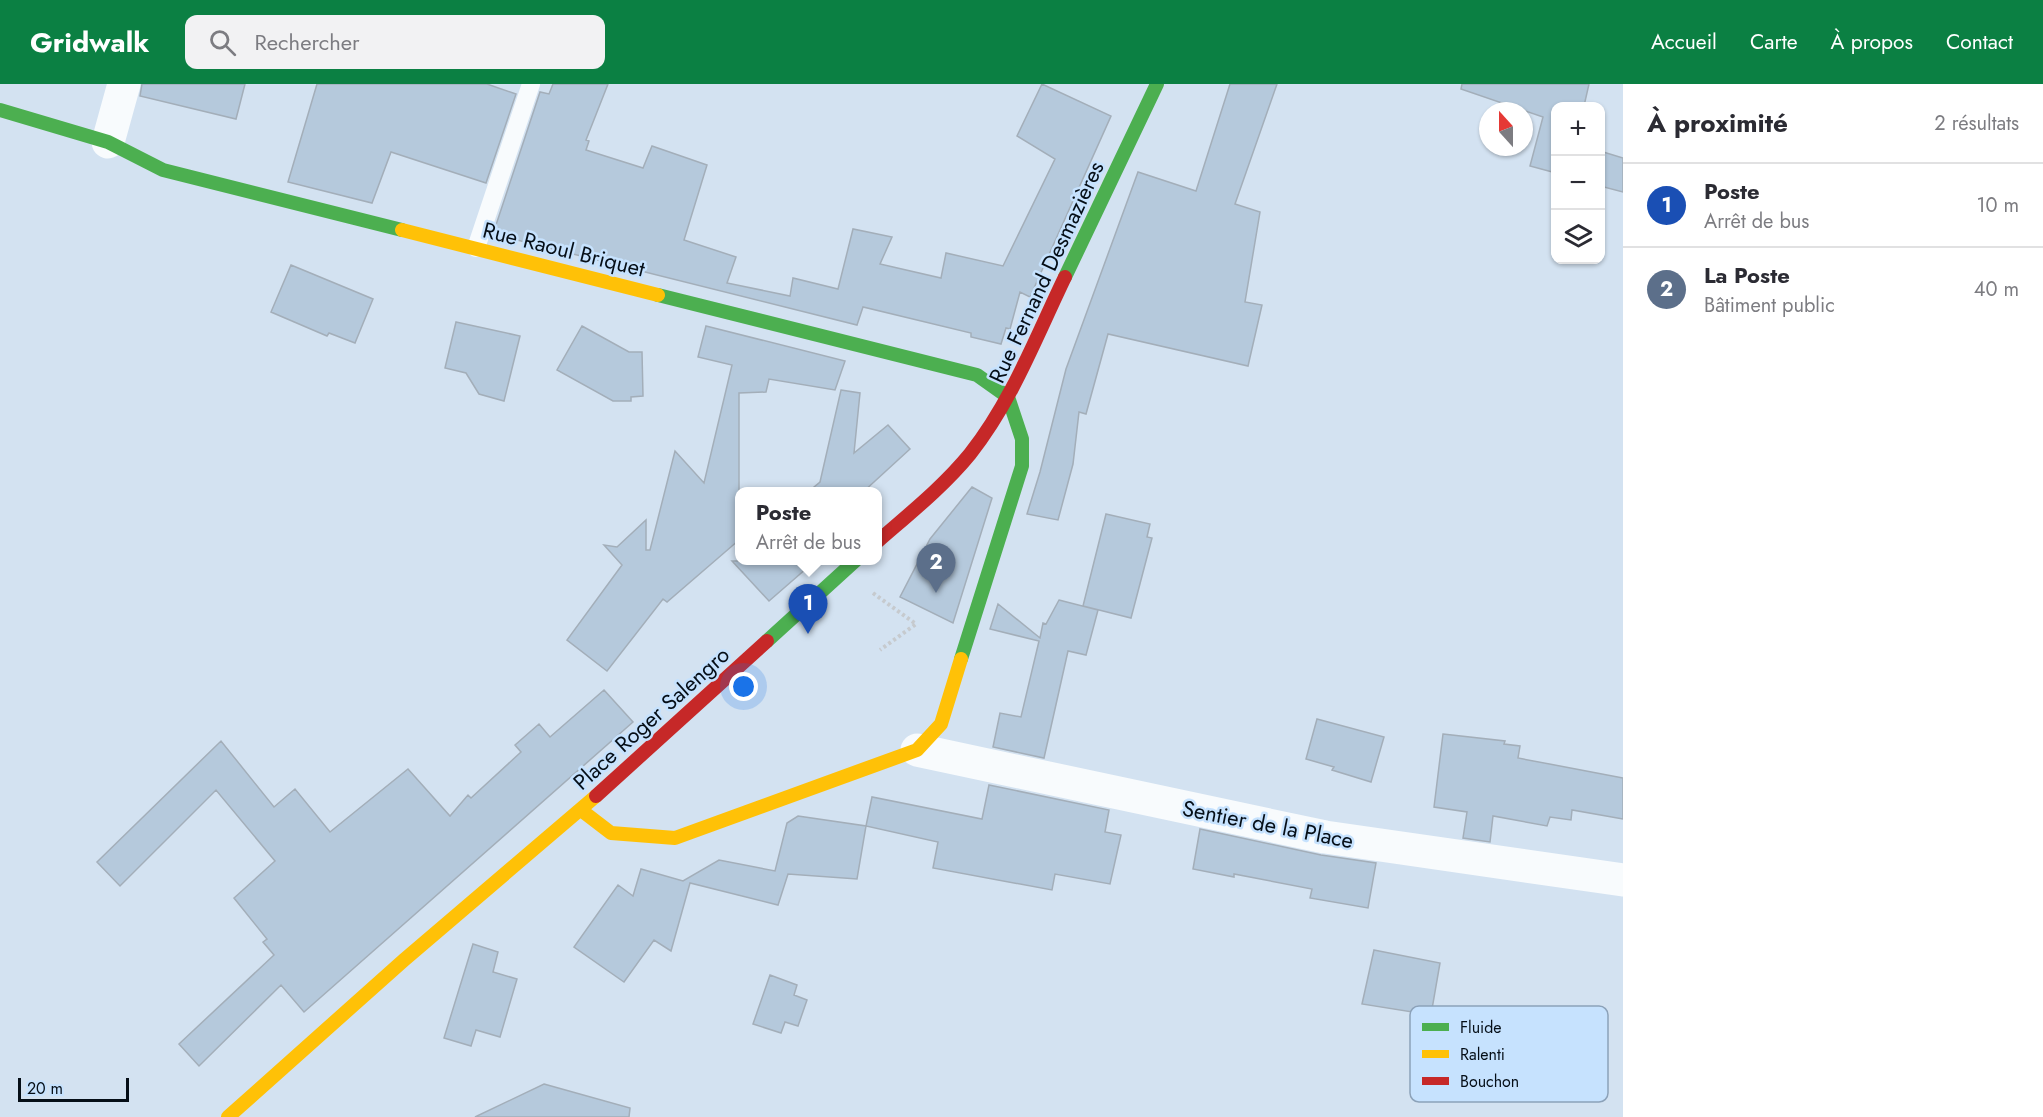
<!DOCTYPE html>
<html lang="fr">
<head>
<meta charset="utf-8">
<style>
  body { margin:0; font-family:Jost,sans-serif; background:#f2f2f3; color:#2b2b33 }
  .controls { position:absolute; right:18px; top:18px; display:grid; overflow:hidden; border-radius:12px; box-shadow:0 2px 4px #0004 }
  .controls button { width:54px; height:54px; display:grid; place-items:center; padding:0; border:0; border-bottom:2px solid #e1e1e2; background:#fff; color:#2b2b33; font:30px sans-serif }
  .compass { position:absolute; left:1479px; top:18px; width:54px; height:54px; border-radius:50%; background:#fff; box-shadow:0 2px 4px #0004; rotate:339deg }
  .scale { position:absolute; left:18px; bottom:15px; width:111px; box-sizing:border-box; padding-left:6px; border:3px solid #050e17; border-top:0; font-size:16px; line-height:21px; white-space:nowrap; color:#050e17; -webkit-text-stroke:4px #c6e2fe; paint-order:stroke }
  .you { position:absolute; left:744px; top:603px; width:21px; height:21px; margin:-15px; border:4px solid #fff; border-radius:50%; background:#1a73e8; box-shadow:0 0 0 9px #1a73e833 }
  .badge { display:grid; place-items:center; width:39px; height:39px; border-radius:50%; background:#0b8043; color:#fff; font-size:20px; font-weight:700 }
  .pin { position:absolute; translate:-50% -50px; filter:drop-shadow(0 2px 3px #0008) }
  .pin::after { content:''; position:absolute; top:32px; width:21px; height:18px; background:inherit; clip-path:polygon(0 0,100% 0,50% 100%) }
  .popup { position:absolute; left:735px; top:403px; width:147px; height:78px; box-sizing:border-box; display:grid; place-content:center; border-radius:12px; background:#fff; filter:drop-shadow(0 2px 4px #0005); font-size:20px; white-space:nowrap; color:#7c7c81 }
  .popup b { font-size:22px; color:#2b2b33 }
  .popup::after { content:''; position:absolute; left:50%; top:100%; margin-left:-12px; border:12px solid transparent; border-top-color:#fff }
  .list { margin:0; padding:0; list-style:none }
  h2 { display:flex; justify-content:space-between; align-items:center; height:78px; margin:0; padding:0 24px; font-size:26px }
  h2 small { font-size:20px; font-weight:400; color:#7c7c81 }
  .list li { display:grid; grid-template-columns:39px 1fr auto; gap:18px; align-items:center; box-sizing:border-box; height:84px; padding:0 24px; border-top:2px solid #e1e1e2 }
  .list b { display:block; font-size:22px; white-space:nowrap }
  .list p { margin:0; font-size:20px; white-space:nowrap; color:#7c7c81 }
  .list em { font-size:20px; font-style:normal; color:#7c7c81 }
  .icon { flex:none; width:33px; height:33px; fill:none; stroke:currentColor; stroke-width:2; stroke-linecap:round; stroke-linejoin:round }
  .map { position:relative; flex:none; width:1623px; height:1033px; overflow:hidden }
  header { display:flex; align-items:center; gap:36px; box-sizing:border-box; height:84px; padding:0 30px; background:#0b8043; color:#fff }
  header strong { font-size:28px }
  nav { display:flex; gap:33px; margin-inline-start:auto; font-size:21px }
  .search { width:420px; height:54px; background:#f2f2f3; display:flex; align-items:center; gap:15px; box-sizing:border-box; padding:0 21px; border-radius:12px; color:#7c7c81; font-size:22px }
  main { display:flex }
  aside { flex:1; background:#fff }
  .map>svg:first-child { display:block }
</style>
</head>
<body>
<header>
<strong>Gridwalk</strong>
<div class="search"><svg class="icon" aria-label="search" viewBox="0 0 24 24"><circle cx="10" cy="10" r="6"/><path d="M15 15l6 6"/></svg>Rechercher</div>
<nav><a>Accueil</a><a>Carte</a><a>À propos</a><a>Contact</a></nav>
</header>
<main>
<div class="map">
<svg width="1623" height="1033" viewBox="0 0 1623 1033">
  <rect width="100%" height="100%" fill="#d3e2f1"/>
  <path fill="#b5c9dc" stroke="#a3aeb9" stroke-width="1.5" d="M142,0H245L236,35L140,12Z
    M317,0H487L516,10L486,99L391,68L372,119L288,98Z
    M553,0H608L586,56L589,57L586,66L643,84L652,62L707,81L684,156L736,173L727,199L790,212L793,194L838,205L853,145L892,153L880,180L941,194L946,169L1003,182L1055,75L1017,52L1042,0L1111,32L1030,213L1020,208L1010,245L1006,244L1001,260L971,253V249L863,223L857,241L493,150L540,8L549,10Z
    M1230,0H1277L1235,120L1260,128L1245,218L1262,221L1248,282L1108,250L1086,330L1079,328L1073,380L1058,436L1027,430L1040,388L1066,285L1138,88L1196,107Z
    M1462,0H1589L1584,22H1556V89L1530,82L1543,33L1461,5Z
    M1600,67L1623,74V108L1600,102Z
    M291,181L373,215L355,259L329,249L327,252L271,228Z
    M456,238L520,252L504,317L479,310L466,289L445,284Z
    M582,242L629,268H642L643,312L631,313V317H613L557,286Z
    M706,242L845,277L835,306L769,295L766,308L739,309V456L667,518L663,515L607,587L567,556L622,481L604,461L617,463L646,436V466H650L675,367L704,399L732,281L698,273Z
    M841,306L860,309L854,369L888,341L910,365L863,408H808L820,398Z
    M972,403L992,414L953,539L900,513L930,455Z
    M1106,430L1150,440L1147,453L1152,454L1131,534L1083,522Z
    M732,477H815L769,517Z
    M1059,516L1098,526L1086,571L1068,567L1044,674L993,663L1000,629L1021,633L1039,557L990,545L998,520L1040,554L1043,539L1046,540Z
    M604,606L633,638L304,928L281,901L199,982L179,960L274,871L263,858L267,855L234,814L275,777L216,706L120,802L97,778L221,657L274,723L295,705L330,748L408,685L450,732L468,711L471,714L521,668L515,661L539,640L550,653Z
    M1317,635L1384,653L1371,698L1332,686L1334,683L1306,675Z
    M1443,650L1505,657L1504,660L1520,662L1518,674L1623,694V735L1572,726L1571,736L1550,733L1547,742L1493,732L1490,758L1463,754L1467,728L1434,723Z
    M989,701L1109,726L1105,748L1121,751L1110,800L1055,790L1052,806L933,784L938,758L866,742L872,713L982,735Z
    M798,732L866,742L857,795L788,790L778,821L690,799L671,867L654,856L624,898L574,863L618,801L633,812L641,785L683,797L719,776L775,787L787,739Z
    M1200,745L1321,771L1376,779L1368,824L1310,814L1312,805L1234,790V793L1193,785Z
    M473,860L498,868L493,888L517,895L500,953L476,946L471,962L444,954Z
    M1374,866L1440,879L1431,931L1362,920Z
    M770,891L797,901L794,911L807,916L798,942L785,938L781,949L753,940Z
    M544,1000L630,1024L629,1033H475Z"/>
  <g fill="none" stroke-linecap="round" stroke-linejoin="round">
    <path stroke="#c6cace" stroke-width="4" stroke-dasharray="3 3" stroke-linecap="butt" d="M873,509L916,540L880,566"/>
    <path stroke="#f8fbfd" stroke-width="18" d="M476,164L531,0"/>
    <path stroke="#f8fbfd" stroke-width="33" d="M108,58L124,0
      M917,666L1325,753L1623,796"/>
    <path stroke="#4caf50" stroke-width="14" d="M0,26L108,58L163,86L402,146
      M1065,193L1157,0
      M658,211L977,291L1008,313
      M767,557L856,476
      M961,575L1022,382V355L1008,313"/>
    <path stroke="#ffc107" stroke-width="14" d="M402,146L658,211
      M581,726L611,749L675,754L917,666L941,640L961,575
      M228,1033L404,876L596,712"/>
    <path stroke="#c62828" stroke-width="14" d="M877,458C909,430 943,403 970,370C1012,317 1036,253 1065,193
      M596,712L767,557"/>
  </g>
  <g text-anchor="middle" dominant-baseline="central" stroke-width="5" stroke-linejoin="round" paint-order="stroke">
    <g font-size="22" fill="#050e17" stroke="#c6e2fe">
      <text transform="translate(564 165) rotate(14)">Rue Raoul Briquet</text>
      <text transform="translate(1046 188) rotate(-65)">Rue Fernand Desmazières</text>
      <text transform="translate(651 634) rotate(-42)">Place Roger Salengro</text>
      <text transform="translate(1268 740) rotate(11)">Sentier de la Place</text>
    </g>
  </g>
  <rect x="1410" y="922" width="198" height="96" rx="9" fill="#c6e2fe" stroke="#8ca2b9" stroke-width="1.5"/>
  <rect x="1422" y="939" width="27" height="8" fill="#4caf50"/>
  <rect x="1422" y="966" width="27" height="8" fill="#ffc107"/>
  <rect x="1422" y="993" width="27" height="8" fill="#c62828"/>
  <g font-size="16" fill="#050e17">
    <text x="1460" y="949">Fluide</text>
    <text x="1460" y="976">Ralenti</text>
    <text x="1460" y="1003">Bouchon</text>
  </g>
</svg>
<div class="controls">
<button>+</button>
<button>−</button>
<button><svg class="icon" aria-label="layers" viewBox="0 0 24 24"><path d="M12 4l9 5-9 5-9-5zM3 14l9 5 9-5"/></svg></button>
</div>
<svg class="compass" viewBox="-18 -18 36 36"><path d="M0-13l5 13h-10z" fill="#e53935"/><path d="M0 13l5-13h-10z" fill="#7c7c81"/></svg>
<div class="scale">20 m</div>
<div class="you"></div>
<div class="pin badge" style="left:808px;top:550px;background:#1a4fb4">1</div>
<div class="popup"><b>Poste</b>Arrêt de bus</div>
<div class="pin badge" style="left:936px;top:509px;background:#5c6f8a">2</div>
</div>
<aside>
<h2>À proximité<small>2 résultats</small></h2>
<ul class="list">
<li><span class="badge" style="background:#1a4fb4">1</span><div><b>Poste</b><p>Arrêt de bus</p></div><em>10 m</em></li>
<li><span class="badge" style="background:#5c6f8a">2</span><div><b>La Poste</b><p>Bâtiment public</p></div><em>40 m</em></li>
</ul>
</aside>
</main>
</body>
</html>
